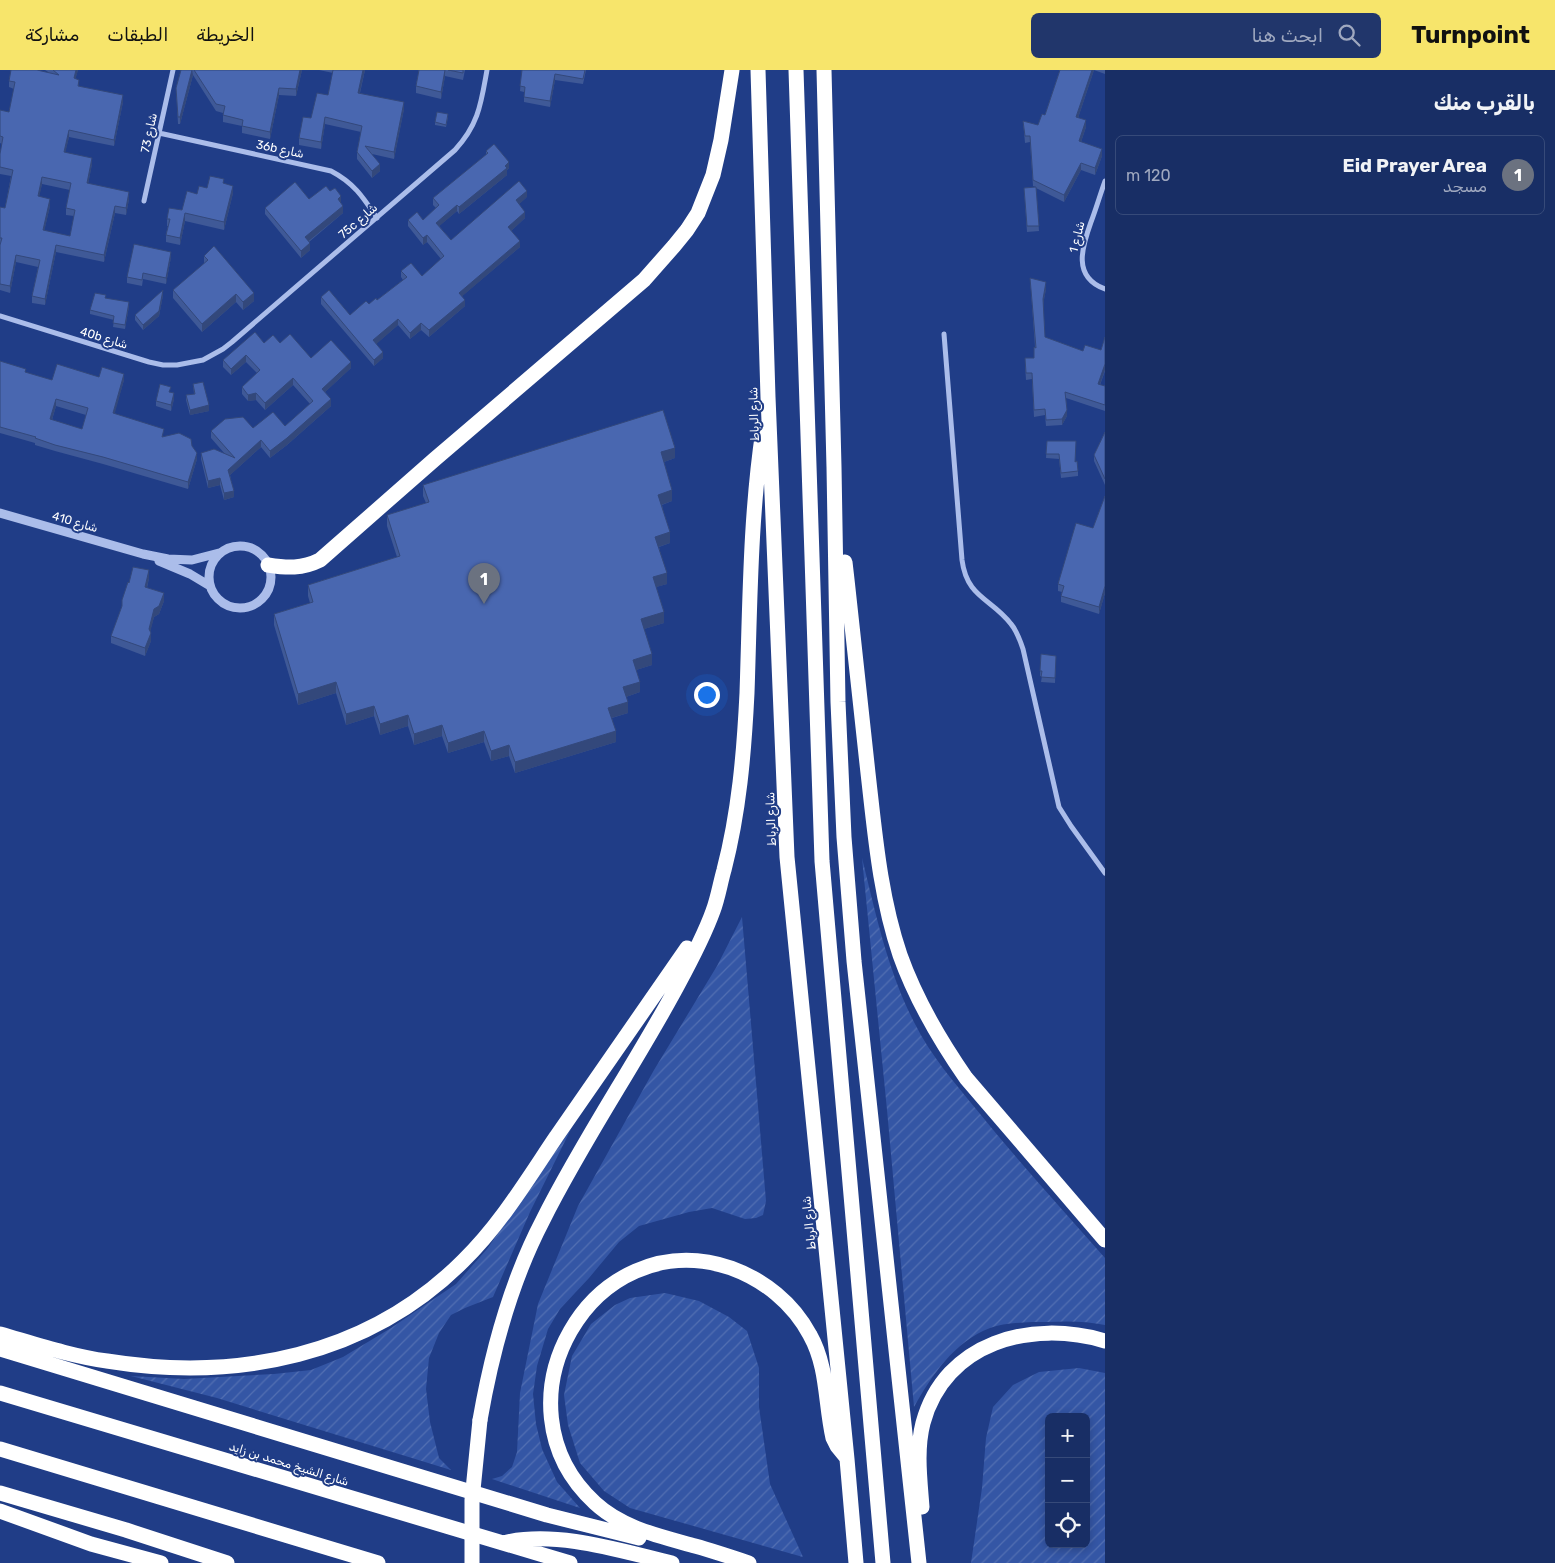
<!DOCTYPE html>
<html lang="ar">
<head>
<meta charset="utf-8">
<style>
  body { margin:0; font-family:Rubik,Cairo,sans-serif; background:#21366b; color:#f1f3f6; direction:rtl }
  .controls { position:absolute; right:15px; bottom:15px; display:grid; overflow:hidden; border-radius:8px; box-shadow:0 2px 8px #0003 }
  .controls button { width:45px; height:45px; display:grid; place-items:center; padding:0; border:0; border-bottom:1px solid #364a79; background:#182e65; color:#f1f3f6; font:25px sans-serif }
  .you { position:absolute; left:706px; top:624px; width:18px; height:18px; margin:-12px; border:4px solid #fff; border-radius:50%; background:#1a73e8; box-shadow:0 0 0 8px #1a73e833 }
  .badge { display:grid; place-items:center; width:32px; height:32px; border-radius:50%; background:#f7e56b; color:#fff; font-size:16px; font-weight:700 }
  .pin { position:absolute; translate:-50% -41px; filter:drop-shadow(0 1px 2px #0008) }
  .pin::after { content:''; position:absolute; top:26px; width:18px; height:15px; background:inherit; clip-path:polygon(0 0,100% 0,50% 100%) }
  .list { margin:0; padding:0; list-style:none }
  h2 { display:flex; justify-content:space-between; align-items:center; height:65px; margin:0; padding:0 20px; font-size:21px }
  h2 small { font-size:16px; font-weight:400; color:#9fa8bf }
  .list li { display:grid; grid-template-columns:32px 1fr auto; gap:15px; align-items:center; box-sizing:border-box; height:80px; margin:0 10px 10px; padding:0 10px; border:1px solid #364a79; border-radius:8px }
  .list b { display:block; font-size:19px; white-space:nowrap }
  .list p { margin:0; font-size:16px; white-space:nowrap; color:#9fa8bf }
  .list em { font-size:16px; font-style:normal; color:#9fa8bf }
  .icon { flex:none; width:28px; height:28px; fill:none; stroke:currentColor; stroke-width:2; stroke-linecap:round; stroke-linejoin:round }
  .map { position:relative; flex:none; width:1105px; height:1493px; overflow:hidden; direction:ltr }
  header { display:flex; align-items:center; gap:30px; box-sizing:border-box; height:70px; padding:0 25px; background:#f7e56b; color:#111 }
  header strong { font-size:24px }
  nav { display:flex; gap:28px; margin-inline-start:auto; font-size:18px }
  .search { width:350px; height:45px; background:#21366b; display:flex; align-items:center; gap:12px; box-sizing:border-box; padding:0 18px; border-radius:8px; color:#9fa8bf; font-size:19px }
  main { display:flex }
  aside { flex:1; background:#182e65 }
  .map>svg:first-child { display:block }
</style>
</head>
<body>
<header>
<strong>Turnpoint</strong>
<div class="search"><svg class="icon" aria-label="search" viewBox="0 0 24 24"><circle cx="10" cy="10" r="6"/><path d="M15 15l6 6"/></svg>ابحث هنا</div>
<nav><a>الخريطة</a><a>الطبقات</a><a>مشاركة</a></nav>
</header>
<main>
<aside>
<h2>بالقرب منك<small></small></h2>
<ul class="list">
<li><span class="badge" style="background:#6b7280">1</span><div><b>Eid Prayer Area</b><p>مسجد</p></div><em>120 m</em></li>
</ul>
</aside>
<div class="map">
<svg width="1105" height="1493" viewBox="0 0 1105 1493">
  <defs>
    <pattern id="garden-furrows" width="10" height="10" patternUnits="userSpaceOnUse" patternTransform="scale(1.25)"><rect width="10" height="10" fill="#3456a5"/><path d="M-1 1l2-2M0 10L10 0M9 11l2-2" fill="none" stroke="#526fb2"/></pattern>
  </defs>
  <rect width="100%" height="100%" fill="#203d87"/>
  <path fill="url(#garden-furrows)" fill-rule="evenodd" d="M862,788C876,845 888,902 915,954C931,986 954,1012 976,1039C1017,1090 1062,1139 1105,1188V1255C1087,1251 1066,1251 1047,1252C1030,1252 1006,1252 990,1258C954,1272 932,1305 914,1337L887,1040Z
    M742,847L766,1131L763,1145L756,1148L745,1149L712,1138L689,1142L639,1156L619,1172L589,1208L560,1239L548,1259L537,1296L533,1324L536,1354L542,1379L557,1412L580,1438L492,1409L502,1406L512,1397L517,1382L520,1323L538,1234L578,1136L654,1000L717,896Z
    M571,1059L530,1142L493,1227L465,1238L451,1245L439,1263L429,1288L426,1319L430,1352L439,1388L451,1400L217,1328L131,1306L184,1309L274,1304L311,1300L343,1287L391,1258L456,1214L487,1179Z
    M665,1223L699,1231L729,1247L747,1261L759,1298V1337L770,1414L803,1487L630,1438L604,1421L580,1393L568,1355L564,1325L572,1286L591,1254L615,1235L630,1228Z
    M1079,1298L1105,1303V1493H971L982,1418L986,1368L993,1337L1013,1315L1039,1302ZM1049,1347H1086V1474H1049Z"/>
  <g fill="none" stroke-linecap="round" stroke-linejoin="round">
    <path stroke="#abbdea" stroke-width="5" d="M159,63L331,101C354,113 363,127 377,148
      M1105,111C1100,125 1096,139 1091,152C1082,177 1072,207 1105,219
      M144,131L173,0
      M0,246L149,292L163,295H177L203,290L223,279L232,272L455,80C479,54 481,33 487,0
      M944,264L962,490C967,528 991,528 1011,554C1017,561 1020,570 1023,579L1059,737L1071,756L1105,803"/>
    <path stroke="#abbdea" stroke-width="9" d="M0,443L143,484L168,489L192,490L219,483
      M209 507a31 31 0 1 1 62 0a31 31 0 1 1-62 0Z
      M159,491L190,504L210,516"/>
    <path stroke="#fff" stroke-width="15" d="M758,0L768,327L787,787L847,1389L856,1493
      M796,0L822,791L883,1493
      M824,0L834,397L838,632L844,767L854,891L919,1493
      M845,492C853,562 860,632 868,703C875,764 880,826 900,885C916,930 939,969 966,1008L1105,1170
      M268,495C287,498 302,499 320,490L435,389L644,210L674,176L687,160L698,143L713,105L721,70L732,0
      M0,1264C35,1274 71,1286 107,1291C237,1312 368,1286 463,1191C500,1155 527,1110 556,1067C600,1004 644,941 687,878
      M0,1279L547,1445L639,1468
      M0,1323L570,1493
      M480,1350C492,1281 510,1213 543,1150C582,1072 632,999 674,922C688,896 703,869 713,841C718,828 720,814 724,800C739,742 744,684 747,623C750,536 750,447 763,360
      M0,1379L378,1493
      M0,1423L126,1460L227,1493
      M922,1437C920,1410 916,1380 923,1353C945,1272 1031,1249 1105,1271
      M0,1441L91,1474L161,1493
      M507,1472C560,1461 620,1481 672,1493
      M749,1493C731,1487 713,1481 695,1476C659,1466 622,1458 595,1433C488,1335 591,1151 731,1198C764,1210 793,1233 810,1265C828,1297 825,1333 833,1368L837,1376L846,1387"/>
    <path stroke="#fff" stroke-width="15" d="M472,1493V1430L480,1350"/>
  </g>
  <path fill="#3f5997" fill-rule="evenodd" d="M45,0H78L75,9L79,16L123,32L114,76L69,67L65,82L92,94L88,114L129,129L126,145L115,143L104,192L56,182L45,235L32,233V226L38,197L16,192L10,223L0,220V137L5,138L11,106L0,104V84L2,74L0,73V40L9,42L14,19L9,17V11L48,2ZM42,114L70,120L66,138V145L74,146L70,166L44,161L50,136L39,126Z
    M181,0H302L296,26L279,25L270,69L242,63V56L223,52V43L216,41L193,5L180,54H178L176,18Z
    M319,0H365L360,23L404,39L394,89L372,84L380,101L372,108L357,89V82L361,62L325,54L321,79L299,75V68L311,48L328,25L333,3Z
    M419,0H465L463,10L445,6L441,29L416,23V16Z
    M522,0H586L583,14L555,10L550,37L524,32V22L520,21Z
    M1060,0H1094L1078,48L1086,57L1081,72L1102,86L1095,105L1081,100L1064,132L1036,118L1039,161L1027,162L1024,118L1036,117L1033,116L1030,72L1025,73L1023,51L1038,55L1045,45Z
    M1094,0H1105V4Z
    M448,47L446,57L435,55V52Z
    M486,81L509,98L507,100V105L459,144L457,141L439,156L451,170L527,127L519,134L525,148L511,161L520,177L462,226L465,236L429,267L421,260L410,269L398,255L376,274L383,288L374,296L321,234V227L350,245L369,234L377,230L403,210L401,207V201L422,206L441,189L427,172L423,175L408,156V150H423L436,138L433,135V128L486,85Z
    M224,114L233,123L224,160L185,151L180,175L166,172V165L168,156H167V149L182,140L197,124L207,118Z
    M330,121L341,133L343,143L309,172L310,180L301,188L265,144V138L309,129Z
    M204,186L254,231L243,240L236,232L202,262L173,228V220L204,194Z
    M171,187L166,214L143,209L142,216L127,213V207Z
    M1030,208L1046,219L1043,234L1045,267L1083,281L1101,280L1105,267V301L1100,315L1105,316V341L1066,328L1067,346L1062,355L1046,356L1045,345L1034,347L1032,309L1026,310L1025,295V288H1034L1035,277Z
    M163,225L159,246L143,260L135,250V245Z
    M106,228L129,236L125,259L113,257L114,250L90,244V240Z
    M264,273H280L311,288L351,298L325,322L331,336L287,375L270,388L261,377L230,405L234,427L224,430L220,415L208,418L201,389V383L225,384L211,368V361L285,356L310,334L293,315L265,340L256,330L248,331L242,324V317L257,303L246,292L231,305L223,297V290Z
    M0,291L26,303L52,310L99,307L124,310L114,344L164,367L192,376L197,389L188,419L103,394L55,381L35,375V373L0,363ZM56,336L86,345L82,359L52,350Z
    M193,314L209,341L190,345L186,330V325L194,324Z
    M171,322L174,329L171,341L156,336V331Z
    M1105,362V415L1094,391V385Z
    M1047,371L1075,392L1078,401V406L1061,408L1059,389L1046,388Z
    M675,388L664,392L672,431L662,435L670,473L659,477L667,514L656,517L664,553L644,559L652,595L636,600L640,622L626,627L628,643L612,648L616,672L515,703L509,686L491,691L484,672L448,683L442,666L414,675L408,656L380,665L374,646L346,655L336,623L298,635L274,555V544L310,533L308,526V515L397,487L387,456V445L426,433L423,426V415Z
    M1105,426V523L1099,544L1061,532V526L1062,522L1058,521V514L1093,458Z
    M149,508L147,518L164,531L159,544L154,547L150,561L151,571L145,586L111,573V566L122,538V530L129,513Z
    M1041,584L1056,586L1055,613L1041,612L1042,606H1040Z"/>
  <path fill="#33487b" d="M76,0H78L74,15V8Z
    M192,0L193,5L180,54V47Z
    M300,0H302L296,26V19Z
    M363,0H365L358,30V23Z
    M445,0V6L441,29V22Z
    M1092,0H1094L1076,54V47Z
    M555,4V10L550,37V31Z
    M279,18V25L270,69V62Z
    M123,25V32L114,76V70Z
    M404,32V39L394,89V82Z
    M325,47V54L321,79V72Z
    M1086,50V57L1079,78V71Z
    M69,60V67L64,89V82Z
    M1102,79V86L1095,105V98Z
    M92,88V94L87,120V113Z
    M509,92V98L507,100V105L459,144V137Z
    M1081,93V100L1064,132V125Z
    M380,94V101L372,108V101Z
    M42,107V114L38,133V126Z
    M233,116V123L224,160V152Z
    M527,121V127L516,137V130Z
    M129,122V129L126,145V138Z
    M341,126V133L338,136V129Z
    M50,129V136L43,167V160Z
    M457,135V141L436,159V153Z
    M115,136V143L104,192V185Z
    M343,136V143L305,174V167Z
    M525,142V148L508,164V157Z
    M185,143V151L180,175V168Z
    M427,165V172L423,175V168Z
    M520,171V177L459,229V223Z
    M310,173V180L301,188V181Z
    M56,175V182L45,235V229Z
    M171,182V187L166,214V208Z
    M16,185V192L10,223V216Z
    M1046,212V219L1043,235V229Z
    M163,220V225L159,246L143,260V255Z
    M254,223V231L243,240V232Z
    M236,224V232L202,262V254Z
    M465,230V236L429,267V260Z
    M129,232V236L125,259V255Z
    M398,249V255L373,277V270Z
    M421,253V260L410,269V263Z
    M383,282V288L374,296V290Z
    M246,285V292L231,305V299Z
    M351,292V298L322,325V319Z
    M1105,294V300L1098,320V314Z
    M124,304V310L113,350V343Z
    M293,308V315L265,340V333Z
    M174,323V329L171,341V335Z
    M256,323V330L248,331V325Z
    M56,329V336L50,356V349Z
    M331,329V336L287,375L270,388V381Z
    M209,335V341L190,345V340Z
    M1067,340V346L1062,355V349Z
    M261,370V377L228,407V400Z
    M675,378V388L661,393V382Z
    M197,383V389L188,419V412Z
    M220,408V415L208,418V411Z
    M672,420V431L658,436V425Z
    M234,421V427L224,430V423Z
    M670,462V473L655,478V467Z
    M149,500V508L145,525V517Z
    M667,503V514L653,518V507Z
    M1105,516V523L1099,544V537Z
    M164,523V531L159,544L154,547L149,567V559L154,539Z
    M664,542V553L641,560V549Z
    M151,563V571L145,586V578Z
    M652,584V595L633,601V590Z
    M336,612V623L298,635V624Z
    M640,612V622L623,628V617Z
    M628,632V643L608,649V638Z
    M374,636V646L346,655V644Z
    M408,645V656L380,665V654Z
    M442,655V666L414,675V664Z
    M484,661V672L448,683V673Z
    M616,661V672L515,703V692Z
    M509,675V686L491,691V681Z"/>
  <path fill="#4967b0" stroke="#33487b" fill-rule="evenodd" d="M11,0H37L59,5L53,0H76L74,8L79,10L78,16L123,25L114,70L69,60L64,82L92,88L87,113L129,122L126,138L115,136L104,185L56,175L45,229L32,226L40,190L16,185L10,216L0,214V175L2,168H0V137L5,138L13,100L0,97V84L3,67L0,66V40L9,42L15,12L9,11ZM42,107L71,113L66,138L75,140L70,166L43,160L50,129L38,126Z
    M181,0H192L180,47H178L176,18Z
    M194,0H300L296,19L279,18L270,62L242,56L243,50L223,45L225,36L216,34Z
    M333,0H363L358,23L404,32L394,82L365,76L380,94L372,101L357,82L362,56L325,47L321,72L299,68L303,47L311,48L317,23L328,25Z
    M419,0H445L441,22L416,16Z
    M448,0H463V3Z
    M522,0H585L583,9L555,4L550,31L524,27L525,17L520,16Z
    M1060,0H1092L1076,47L1086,50L1079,71L1102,79L1095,98L1081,93L1064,125L1033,110L1030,66H1025L1023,51L1038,55L1042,44L1045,45Z
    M437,42L448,44L446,55L435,52Z
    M494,74L509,92L505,96L507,98L459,137L457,135L436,153L451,170L519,111L527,121L516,130L525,142L508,157L520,171L459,223L465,230L429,260L421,253L410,263L398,249L373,270L383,282L374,290L321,227L329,220L350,245L366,231L369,234L376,228L377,230L407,207L401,201L411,193L422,206L444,186L427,165L423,168L408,150L417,142L423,150L439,135L433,128L488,83L486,81Z
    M210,106L224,109L223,113L233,116L224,152L185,143L180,168L166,165L170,149H167L169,138L182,140L187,121L197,124L199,116L207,118Z
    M295,112L309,129L326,116L330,121L335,118L341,126L338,129L343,136L305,167L310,173L301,181L265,138Z
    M1036,117L1039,156H1027L1024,118Z
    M134,174L171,182L166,208L143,203L142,210L127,207Z
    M214,176L254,223L243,232L236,224L202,254L173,220L208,190L204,186Z
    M1030,208L1046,212L1043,229L1045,267L1083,281L1085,275L1101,280L1105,267V294L1098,314L1105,316V335L1065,322L1067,340L1062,349L1046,350L1045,339L1034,340L1032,303H1026L1025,288H1034V277L1036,278Z
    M163,220L159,241L143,255L135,245Z
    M95,223L106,225L105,228L129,232L125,255L113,253L114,246L90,240Z
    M255,262L264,273L273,265L280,273L290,264L311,288L331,270L351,292L322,319L331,329L287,368L270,381L261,370L228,400L234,421L224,423L220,408L208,411L201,383L214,379L235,388L211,361L225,349L243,347L253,358L273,342L285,356L313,331L293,308L265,333L256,323L248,325L242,317L260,300L246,285L231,299L223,290Z
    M0,291L26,299L25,302L52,310L57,294L99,307L102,297L124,304L113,343L164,359L162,367L179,363L191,369L192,376L197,383L188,412L103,387L55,375L35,368L36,367L0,357ZM56,329L88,338L82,359L50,349Z
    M203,312L209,335L190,340L186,325L195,324L193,314Z
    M160,314L171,317L169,322L174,323L171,335L156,331Z
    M663,340L675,378L661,382L672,420L658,425L670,462L655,467L667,503L653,507L664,542L641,549L652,584L633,590L640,612L623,617L628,632L608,638L616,661L515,692L509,675L491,681L484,661L448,673L442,655L414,664L408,645L380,654L374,636L346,644L336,612L298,624L274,544L313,532L308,515L400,486L387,445L429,432L423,415Z
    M1105,362V409L1094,385Z
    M1047,371H1076L1075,392L1077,391L1078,401L1061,403L1059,384H1046Z
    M1105,426V516L1099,537L1061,526L1064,516L1058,514L1076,453L1093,458Z
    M133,497L149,500L145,517L164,523L159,536L154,539L149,559L151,563L145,578L111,566L122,536V530L128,512L129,513Z
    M1041,584L1056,586L1055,608L1041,607L1042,601H1040Z"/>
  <g text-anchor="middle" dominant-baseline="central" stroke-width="4" stroke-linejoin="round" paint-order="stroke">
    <g font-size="12" fill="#fff" stroke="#203d87">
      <text transform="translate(149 63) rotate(-78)">شارع 73</text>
      <text transform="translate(280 79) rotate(12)">36b شارع</text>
      <text transform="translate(358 151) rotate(-41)">75c شارع</text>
      <text transform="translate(1077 167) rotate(-76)">شارع 1</text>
      <text transform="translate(104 268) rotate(17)">40b شارع</text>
      <text transform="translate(754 344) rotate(-92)">شارع الرباط</text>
      <text transform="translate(75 452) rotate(16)">شارع 410</text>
      <text transform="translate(771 749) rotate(-92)">شارع الرباط</text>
      <text transform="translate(809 1153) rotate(-96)">شارع الرباط</text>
      <text transform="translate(289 1394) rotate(17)">شارع الشيخ محمد بن زايد</text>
    </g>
  </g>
</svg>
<div class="controls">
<button>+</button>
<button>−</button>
<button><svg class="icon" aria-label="locate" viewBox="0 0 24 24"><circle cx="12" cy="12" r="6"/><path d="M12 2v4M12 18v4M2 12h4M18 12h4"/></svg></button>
</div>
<div class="you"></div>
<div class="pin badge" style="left:484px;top:534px;background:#6b7280">1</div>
</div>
</main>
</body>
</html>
